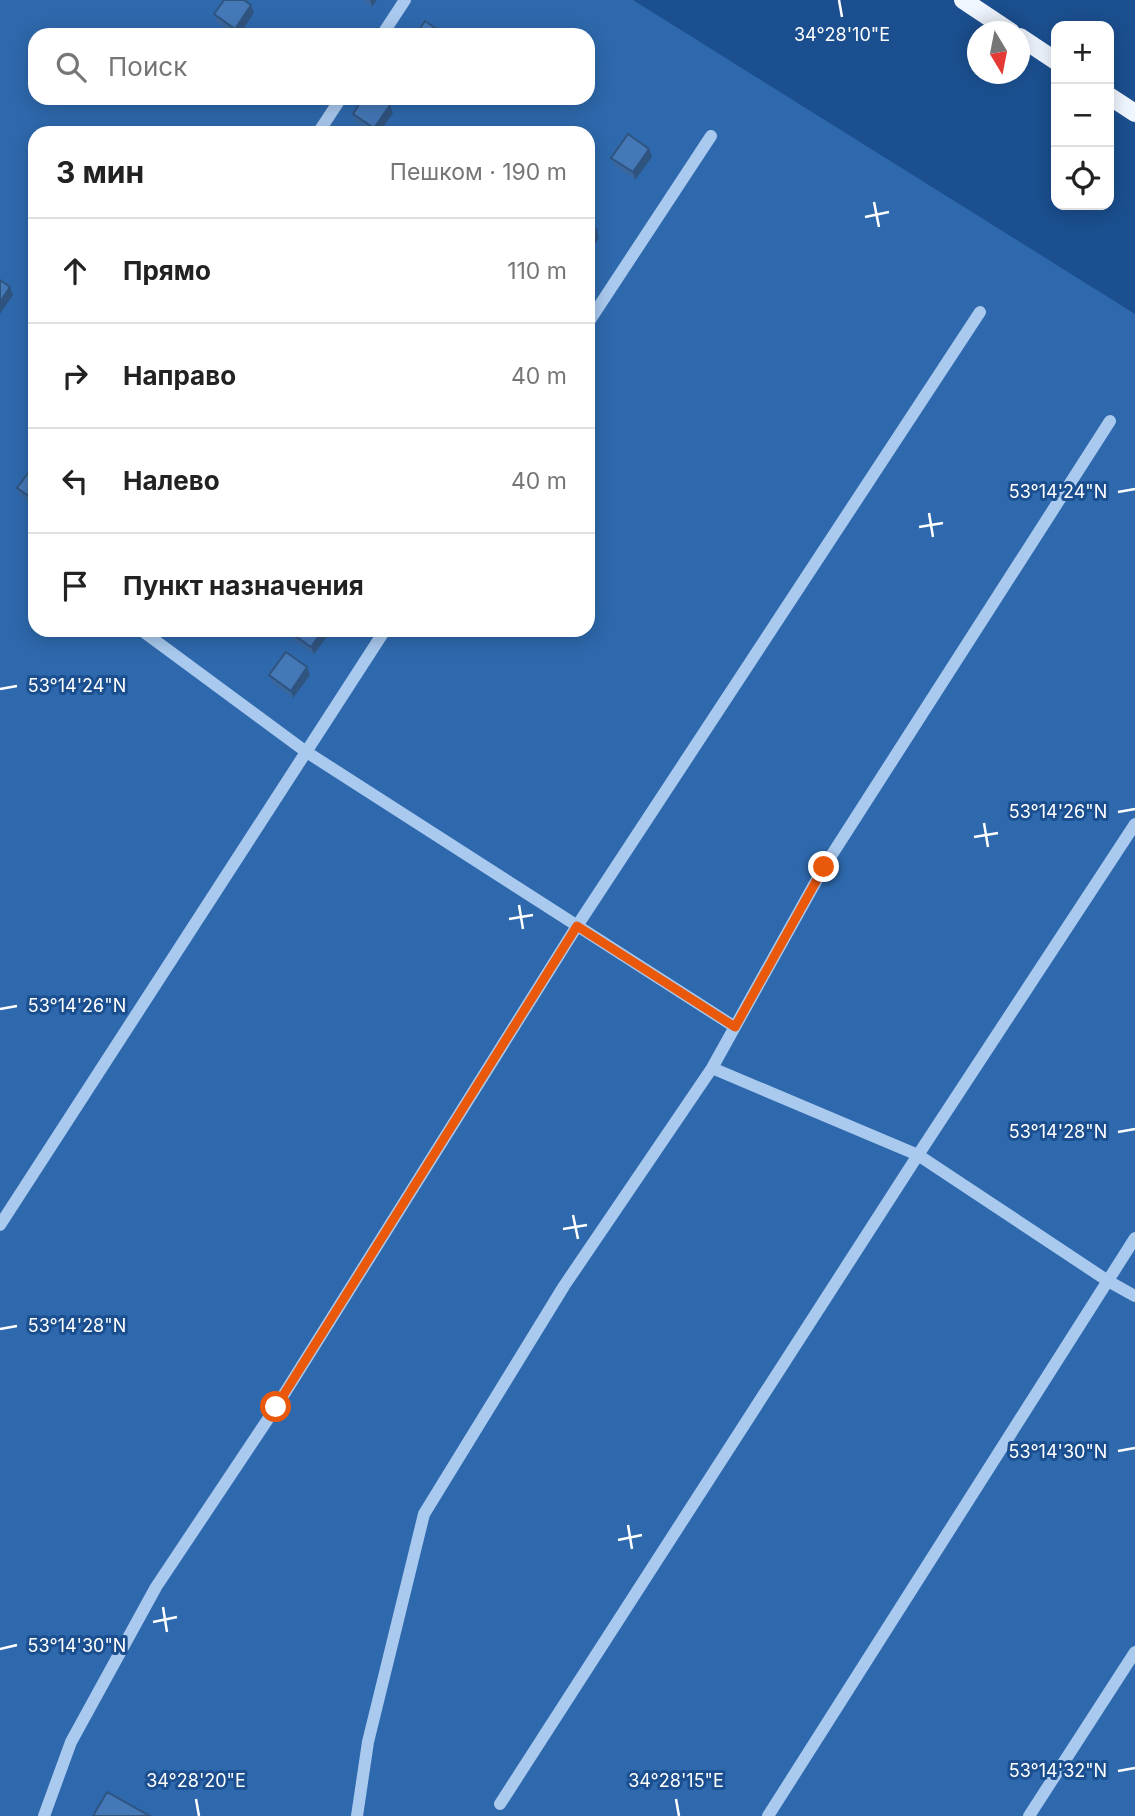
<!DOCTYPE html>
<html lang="ru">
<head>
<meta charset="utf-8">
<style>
  body { margin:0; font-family:Inter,sans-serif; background:#f2f2f2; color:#222 }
  .controls { position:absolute; right:21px; top:21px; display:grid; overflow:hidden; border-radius:14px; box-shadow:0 4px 18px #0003 }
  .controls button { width:63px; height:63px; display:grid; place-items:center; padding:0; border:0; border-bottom:2px solid #e0e0e0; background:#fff; color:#222; font:35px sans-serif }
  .compass { position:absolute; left:967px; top:21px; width:63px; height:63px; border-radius:50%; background:#fff; box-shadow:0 4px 18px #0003; rotate:170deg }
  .stop { position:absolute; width:21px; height:21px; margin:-16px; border:5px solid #ea580c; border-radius:50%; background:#fff }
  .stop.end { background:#ea580c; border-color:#fff; box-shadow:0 2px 7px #0008 }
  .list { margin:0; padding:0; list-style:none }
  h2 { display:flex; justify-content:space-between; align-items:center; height:91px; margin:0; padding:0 28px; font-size:30px }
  h2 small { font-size:23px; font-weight:400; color:#767676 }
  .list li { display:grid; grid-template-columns:46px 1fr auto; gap:21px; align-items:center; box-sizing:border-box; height:105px; padding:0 28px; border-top:2px solid #e0e0e0 }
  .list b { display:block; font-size:26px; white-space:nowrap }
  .list em { font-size:23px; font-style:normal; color:#767676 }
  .icon { flex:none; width:38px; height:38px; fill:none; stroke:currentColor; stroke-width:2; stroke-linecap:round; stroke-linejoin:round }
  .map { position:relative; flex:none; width:1135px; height:1816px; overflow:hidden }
  .search { position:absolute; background:#fff; box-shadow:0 4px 18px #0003; left:28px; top:28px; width:567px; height:77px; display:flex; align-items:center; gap:18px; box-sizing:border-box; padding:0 24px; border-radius:21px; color:#767676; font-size:26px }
  .panel { position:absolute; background:#fff; box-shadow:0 4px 18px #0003; left:28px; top:126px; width:567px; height:511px; border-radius:21px }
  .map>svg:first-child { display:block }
</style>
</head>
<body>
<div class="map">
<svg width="1135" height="1816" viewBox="0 0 1135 1816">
  <rect width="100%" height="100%" fill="#1b4f8f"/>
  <path fill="#2e69ad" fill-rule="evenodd" d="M0,0H633L1135,314V1816H0ZM35,35H588V98H35ZM35,133H588V630H35Z"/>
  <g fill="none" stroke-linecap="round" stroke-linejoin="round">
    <path stroke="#a9c9ee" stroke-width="12" d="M382,35L405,0
      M318,133L341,98
      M588,323L711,136
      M141,630L305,751L735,1027
      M712,1068L918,1155L1108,1281L1135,1296
      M0,1225L385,630
      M500,1804L918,1155L1135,824
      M44,1816L71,1742L156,1587L276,1407L577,926L980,312
      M357,1816L368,1742L424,1514L564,1286L712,1068L824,867L1110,421
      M768,1816L1135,1238
      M1029,1816L1135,1652"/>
    <path stroke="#f0f6ff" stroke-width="18" d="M963,0L1011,32
      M1020,37L1056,61
      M1109,96L1135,113"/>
  </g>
  <path fill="#3a679d" d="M362,0H377L372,7Z
    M254,13L239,35H235L217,22L214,14Z
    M393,113L379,133H372L355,121L353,114Z
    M652,157L635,180L614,165L611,158Z
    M35,465V506L20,495L17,488Z
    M292,630H330L331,631L314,654L293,640L290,632Z
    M307,667L310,675L293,698L272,683L269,675Z"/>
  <path fill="#305480" d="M370,0H377L372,7Z
    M251,5L254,13L239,35H237L235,29Z
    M390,105L393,113L379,133H375L374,128Z
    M649,149L652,157L635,180L633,172Z
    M597,230L599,238L588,254V243Z
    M10,287L13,295L0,314V302Z
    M323,630H330L331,631L314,654L311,647Z
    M307,667L310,675L293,698L291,691Z"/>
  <path fill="#4478b7" stroke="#305480" stroke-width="2" d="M224,0H244L251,5L235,29L214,14Z
    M425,21L445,35H416Z
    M363,98H380L390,105L374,128L353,114Z
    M628,134L649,149L633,172L611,158Z
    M588,224L597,230L588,243Z
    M0,280L10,287L0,302Z
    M34,465H35V500L17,488Z
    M292,630H323L311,647L290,632Z
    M286,652L307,667L291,691L269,675Z
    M107,1792L150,1816H93Z"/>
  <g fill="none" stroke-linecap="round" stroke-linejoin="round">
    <path stroke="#ea580c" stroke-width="9" d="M276,1407L577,926L735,1027L824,867"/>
  </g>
  <path fill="none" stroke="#fff" stroke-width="2.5" d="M839,0L842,17M874,202L879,227M865,217L889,212M1118,492L1135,489M929,513L933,537M919,527L943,523M0,689L17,686M1118,812L1135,809M984,823L988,847M974,837L998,833M519,905L523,929M509,919L533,915M0,1009L17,1006M1118,1132L1135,1129M573,1215L578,1239M563,1229L587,1225M0,1329L17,1326M1118,1451L1135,1448M628,1525L632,1549M618,1540L642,1535M163,1607L167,1632M153,1622L177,1617M0,1649L17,1645M1118,1771L1135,1768M196,1799L199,1816M676,1799L679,1816"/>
  <g font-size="18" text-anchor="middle" fill="#fff" stroke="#1b4f8f" stroke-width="6" stroke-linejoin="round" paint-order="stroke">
    <text x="842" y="41">34°28'10"E</text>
    <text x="1058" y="498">53°14'24"N</text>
    <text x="77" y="692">53°14'24"N</text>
    <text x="1058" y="818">53°14'26"N</text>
    <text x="77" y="1012">53°14'26"N</text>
    <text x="1058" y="1138">53°14'28"N</text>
    <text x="77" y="1332">53°14'28"N</text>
    <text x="1058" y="1458">53°14'30"N</text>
    <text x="77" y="1652">53°14'30"N</text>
    <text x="1058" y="1777">53°14'32"N</text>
    <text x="196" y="1787">34°28'20"E</text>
    <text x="676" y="1787">34°28'15"E</text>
  </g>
</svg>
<div class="controls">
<button>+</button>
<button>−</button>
<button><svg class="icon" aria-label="locate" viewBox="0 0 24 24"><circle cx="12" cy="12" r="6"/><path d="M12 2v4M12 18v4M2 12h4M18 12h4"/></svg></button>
</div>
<svg class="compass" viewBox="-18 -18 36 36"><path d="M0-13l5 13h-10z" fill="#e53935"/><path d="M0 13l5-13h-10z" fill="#767676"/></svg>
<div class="stop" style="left:276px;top:1407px"></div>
<div class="stop end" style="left:824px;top:867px"></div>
<div class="search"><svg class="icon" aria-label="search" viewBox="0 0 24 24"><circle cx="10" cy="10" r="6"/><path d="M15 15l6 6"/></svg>Поиск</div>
<section class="panel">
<h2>3 мин<small>Пешком · 190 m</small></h2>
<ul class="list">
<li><svg class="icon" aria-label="ahead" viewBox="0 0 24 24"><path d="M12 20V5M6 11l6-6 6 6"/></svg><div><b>Прямо</b></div><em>110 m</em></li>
<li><svg class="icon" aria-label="right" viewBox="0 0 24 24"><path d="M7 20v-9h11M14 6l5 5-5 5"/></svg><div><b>Направо</b></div><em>40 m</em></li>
<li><svg class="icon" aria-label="left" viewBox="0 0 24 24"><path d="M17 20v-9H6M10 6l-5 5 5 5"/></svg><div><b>Налево</b></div><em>40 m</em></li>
<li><svg class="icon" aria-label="arrive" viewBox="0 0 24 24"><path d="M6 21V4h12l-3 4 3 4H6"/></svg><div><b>Пункт назначения</b></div></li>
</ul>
</section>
</div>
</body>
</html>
